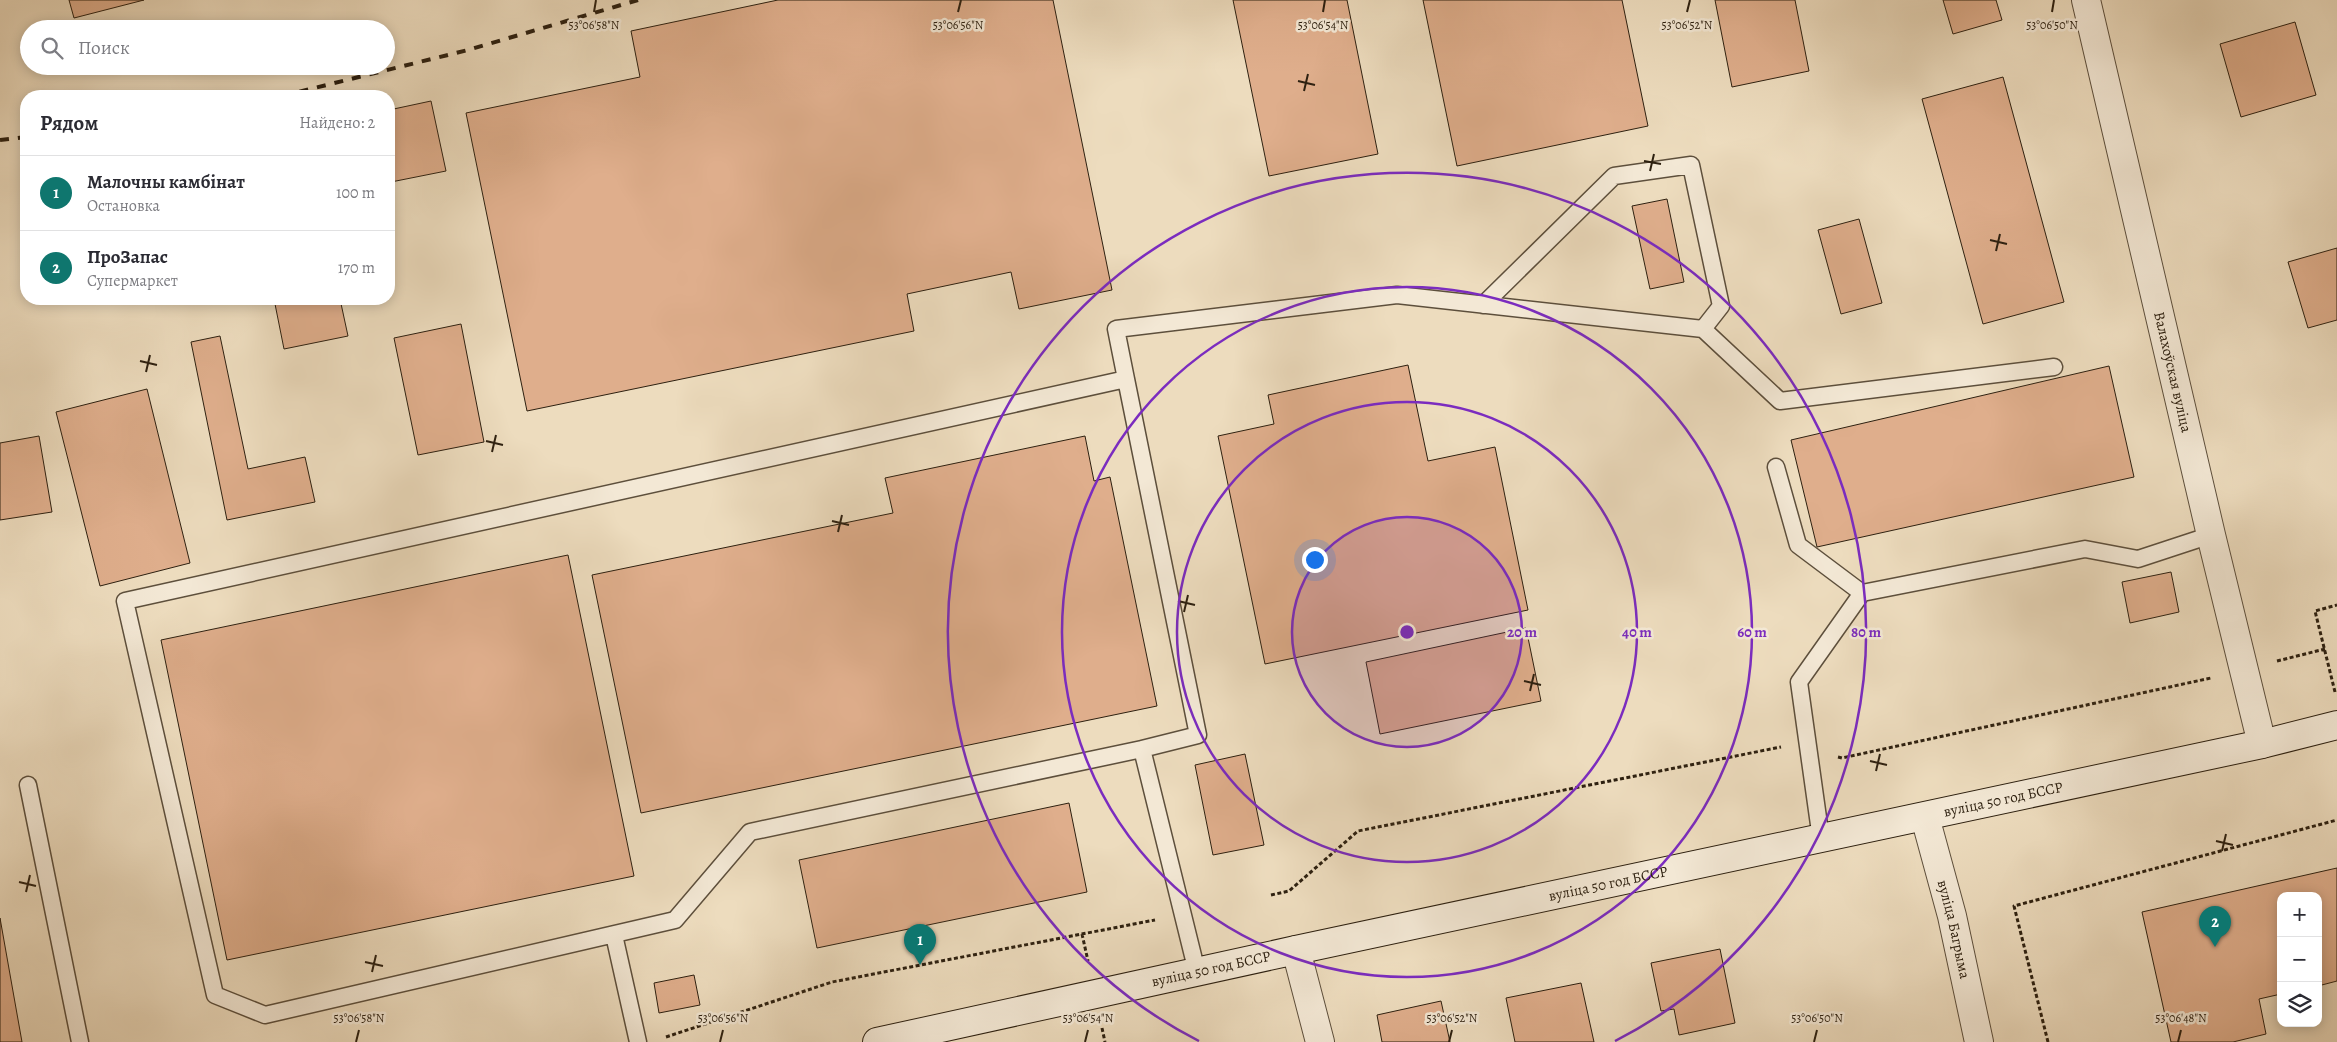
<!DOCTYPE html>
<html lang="ru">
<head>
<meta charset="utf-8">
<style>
  body { margin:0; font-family:Alegreya,serif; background:#f2f2f3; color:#2b2b33 }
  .controls { position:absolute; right:15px; bottom:15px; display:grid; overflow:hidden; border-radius:10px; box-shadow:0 2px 12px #0003 }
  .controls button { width:45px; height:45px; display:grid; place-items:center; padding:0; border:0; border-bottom:1px solid #e1e1e2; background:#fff; color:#2b2b33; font:25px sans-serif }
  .you { position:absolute; left:1314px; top:559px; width:18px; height:18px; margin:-12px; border:4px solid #fff; border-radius:50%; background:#1a73e8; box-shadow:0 0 0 8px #1a73e833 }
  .badge { display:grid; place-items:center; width:32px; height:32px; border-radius:50%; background:#0f766e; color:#fff; font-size:16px; font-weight:700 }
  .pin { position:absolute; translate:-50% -41px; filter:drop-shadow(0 1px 2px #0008) }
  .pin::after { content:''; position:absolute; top:26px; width:18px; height:15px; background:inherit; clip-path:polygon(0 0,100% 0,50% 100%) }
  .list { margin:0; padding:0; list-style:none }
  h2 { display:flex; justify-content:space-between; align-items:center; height:65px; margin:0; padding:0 20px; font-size:21px }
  h2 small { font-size:16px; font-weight:400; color:#7c7c81 }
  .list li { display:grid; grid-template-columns:32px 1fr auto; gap:15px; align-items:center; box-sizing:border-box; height:75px; padding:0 20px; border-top:1px solid #e1e1e2 }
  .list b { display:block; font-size:19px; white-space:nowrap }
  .list p { margin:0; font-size:16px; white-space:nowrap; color:#7c7c81 }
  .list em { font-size:16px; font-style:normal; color:#7c7c81 }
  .icon { flex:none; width:28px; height:28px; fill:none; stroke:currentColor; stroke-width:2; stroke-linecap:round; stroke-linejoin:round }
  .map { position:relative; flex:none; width:2337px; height:1042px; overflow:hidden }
  .search { position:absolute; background:#fff; box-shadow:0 2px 12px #0003; left:20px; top:20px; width:375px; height:55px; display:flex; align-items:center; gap:12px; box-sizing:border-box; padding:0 18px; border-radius:28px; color:#7c7c81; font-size:19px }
  .panel { position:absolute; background:#fff; box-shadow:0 2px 12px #0003; left:20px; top:90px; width:375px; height:215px; border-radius:20px }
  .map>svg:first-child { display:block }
</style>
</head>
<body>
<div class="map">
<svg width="2337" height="1042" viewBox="0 0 2337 1042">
  <rect width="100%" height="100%" fill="#eddcbe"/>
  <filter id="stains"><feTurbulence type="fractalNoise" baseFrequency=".004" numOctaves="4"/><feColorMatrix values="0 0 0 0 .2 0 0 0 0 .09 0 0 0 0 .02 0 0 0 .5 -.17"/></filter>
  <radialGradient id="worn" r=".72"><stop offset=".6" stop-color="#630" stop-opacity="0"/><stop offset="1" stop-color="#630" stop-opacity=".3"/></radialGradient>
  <path fill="#dfae8c" stroke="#2d2010" d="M69,0H144L74,18Z
    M778,0H1053L1112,290L1019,309L1011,272L907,294L914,331L527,411L466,113L640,77L631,31Z
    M1233,0H1347L1378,154L1269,176Z
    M1423,0H1622L1648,126L1457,166Z
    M1715,0H1795L1809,71L1732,87Z
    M1943,0H1996L2002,20L1953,34Z
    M2295,22L2316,95L2241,117L2220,44Z
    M2003,77L2064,302L1983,324L1922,99Z
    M431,101L446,171L391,182L389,169V110Z
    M1667,199L1684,282L1650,289L1632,206Z
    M1859,219L1882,303L1841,314L1818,230Z
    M2337,248V320L2308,328L2288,262Z
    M162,299H185L163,303Z
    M274,299H340L348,336L284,349Z
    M461,324L484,442L418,455L394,338Z
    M220,336L248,469L305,457L315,502L227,520L191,342Z
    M1408,365L1428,461L1495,447L1528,610L1265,664L1218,436L1274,424L1268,395Z
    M2109,366L2134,477L1817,547L1791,440Z
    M147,389L190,563L100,586L56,412Z
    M39,436L52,512L0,520V443Z
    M1085,436L1094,481L1110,477L1157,706L641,813L592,575L893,513L885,478Z
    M568,555L634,876L227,960L161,640Z
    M2171,572L2179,612L2130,623L2122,582Z
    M1526,628L1541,701L1380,734L1366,662Z
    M1245,754L1264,845L1213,855L1195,765Z
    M1069,803L1087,892L817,948L799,860Z
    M2337,868V981L2318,986V896H2281V994L2259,999L2266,1034L2233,1042H2171L2142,912Z
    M0,918L22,1042H0Z
    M1720,949L1735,1023L1679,1035L1674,1009L1661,1011L1651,963Z
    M694,975L700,1005L659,1013L654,983Z
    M1581,983L1594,1042H1515L1506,998Z
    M1441,1001L1450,1042H1382L1377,1015Z"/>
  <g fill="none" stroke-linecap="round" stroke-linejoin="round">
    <g stroke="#5d4f3c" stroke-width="19">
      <path id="service" d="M1483,305L1614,176L1691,165L1721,306L1703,329
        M1126,379L1116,329L1397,295L1703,329L1780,401L2054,367
        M1776,467L1798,545L1862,593L2085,549L2138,559L2211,535
        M1142,749L750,832L675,920L265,1015L215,995L125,601L1126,379L1198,735L1142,749L1197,972
        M28,785L80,1042
        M1821,839L1799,682L1862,593
        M614,935L638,1042"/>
    </g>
    <g stroke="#5d4f3c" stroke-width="30">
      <g id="minor">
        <path id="s1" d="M2086,0L2211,535L2262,744"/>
        <path d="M1296,950L1320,1042"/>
      </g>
    </g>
    <g stroke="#5d4f3c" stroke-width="30">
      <g id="tertiary">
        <path id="s2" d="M1925,817L1952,916L1979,1042"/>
      </g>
    </g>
    <g stroke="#2d2010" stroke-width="30">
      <g id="secondary">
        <path id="s3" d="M877,1042L1296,950L2262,744L2337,725"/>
      </g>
    </g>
    <path stroke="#2d2010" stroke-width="3" stroke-dasharray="4 2.5" stroke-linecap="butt" d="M2277,661L2325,649
      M2335,692L2315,611L2337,605
      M1838,757L1842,758L2211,678
      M1271,895L1289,891L1358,831L1781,747
      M1082,934L1088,961
      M1102,1028L1105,1042
      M666,1037L832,982L1155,920
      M2048,1042L2014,906L2337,820"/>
    <use href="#service" stroke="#f3e8d5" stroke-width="16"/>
    <use href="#minor" stroke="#f3e8d5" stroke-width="28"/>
    <use href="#tertiary" stroke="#f3e8d5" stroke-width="28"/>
    <use href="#secondary" stroke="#f3e8d5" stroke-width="28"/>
    <path stroke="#2d2010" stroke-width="4" stroke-dasharray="9 9" stroke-linecap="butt" d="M282,96L468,50L638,0
      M0,140L26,137"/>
  </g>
  <path fill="none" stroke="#2d2010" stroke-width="2" d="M594,12L596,0M958,12L961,0M1323,12L1325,0M1687,12L1690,0M2052,12L2054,0M1298,81L1315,85M1304,91L1308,74M1644,161L1661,164M1650,171L1654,154M1990,240L2007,244M1996,251L2000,234M140,361L157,365M146,372L150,355M486,441L503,445M492,452L496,435M832,521L849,525M838,532L842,515M1178,601L1195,605M1184,612L1188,595M1524,681L1541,685M1530,691L1534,674M1870,761L1887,765M1876,771L1880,754M2216,841L2233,845M2222,851L2226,834M19,882L36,886M26,892L30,875M365,962L383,966M372,972L376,955M356,1042L359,1030M720,1042L723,1030M1085,1042L1088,1030M1449,1042L1452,1030M1814,1042L1817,1030M2178,1042L2181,1030"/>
  <circle cx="1407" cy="632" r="115" fill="#7b2cbf" fill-opacity=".12"/>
  <g fill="none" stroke="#7b2cbf" stroke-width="2.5">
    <circle cx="1407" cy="632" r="115"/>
    <circle cx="1407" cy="632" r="230"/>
    <circle cx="1407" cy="632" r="345"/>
    <path d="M1199 1041A459 459 0 1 1 1615 1041"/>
  </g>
  <g text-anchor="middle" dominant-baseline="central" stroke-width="5" stroke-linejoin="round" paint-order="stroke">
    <g font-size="15" fill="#2d2010" stroke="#f3e8d5">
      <text stroke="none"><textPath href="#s1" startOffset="382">Валахоўская вуліца</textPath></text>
      <text stroke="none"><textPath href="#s3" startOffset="1152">вуліца 50 год БССР</textPath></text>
      <text stroke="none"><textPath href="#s3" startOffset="748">вуліца 50 год БССР</textPath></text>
      <text stroke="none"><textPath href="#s2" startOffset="116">вуліца Багрыма</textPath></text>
      <text stroke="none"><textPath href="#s3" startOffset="342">вуліца 50 год БССР</textPath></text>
    </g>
  </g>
  <g font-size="12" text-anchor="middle" fill="#2d2010" stroke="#f3e8d5" stroke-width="5" stroke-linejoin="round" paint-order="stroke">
    <text x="594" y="29">53°06'58"N</text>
    <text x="958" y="29">53°06'56"N</text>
    <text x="1323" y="29">53°06'54"N</text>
    <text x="1687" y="29">53°06'52"N</text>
    <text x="2052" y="29">53°06'50"N</text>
    <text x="359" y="1022">53°06'58"N</text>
    <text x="723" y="1022">53°06'56"N</text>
    <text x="1088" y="1022">53°06'54"N</text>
    <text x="1452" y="1022">53°06'52"N</text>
    <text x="1817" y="1022">53°06'50"N</text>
    <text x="2181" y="1022">53°06'48"N</text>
  </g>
  <circle cx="1407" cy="632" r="8" fill="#7b2cbf" stroke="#f3e8d5" stroke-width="2.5"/>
  <g font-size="15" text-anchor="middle" font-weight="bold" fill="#7b2cbf" stroke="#f3e8d5" stroke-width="5" stroke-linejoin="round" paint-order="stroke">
    <text x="1522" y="637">20 m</text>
    <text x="1637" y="637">40 m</text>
    <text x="1752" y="637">60 m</text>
    <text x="1866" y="637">80 m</text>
  </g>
  <rect width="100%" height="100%" filter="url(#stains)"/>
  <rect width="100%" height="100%" fill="url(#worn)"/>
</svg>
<div class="controls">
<button>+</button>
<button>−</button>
<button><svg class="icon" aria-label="layers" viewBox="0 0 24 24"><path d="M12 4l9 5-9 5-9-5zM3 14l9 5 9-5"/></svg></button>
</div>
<div class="you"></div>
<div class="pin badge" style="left:920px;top:965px">1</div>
<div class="pin badge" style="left:2215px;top:947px">2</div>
<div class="search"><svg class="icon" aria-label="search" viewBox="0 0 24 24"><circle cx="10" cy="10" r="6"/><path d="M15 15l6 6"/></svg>Поиск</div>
<section class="panel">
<h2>Рядом<small>Найдено: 2</small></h2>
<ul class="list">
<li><span class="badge">1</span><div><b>Малочны камбінат</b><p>Остановка</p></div><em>100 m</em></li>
<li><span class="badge">2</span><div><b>ПроЗапас</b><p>Супермаркет</p></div><em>170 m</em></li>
</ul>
</section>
</div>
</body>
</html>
